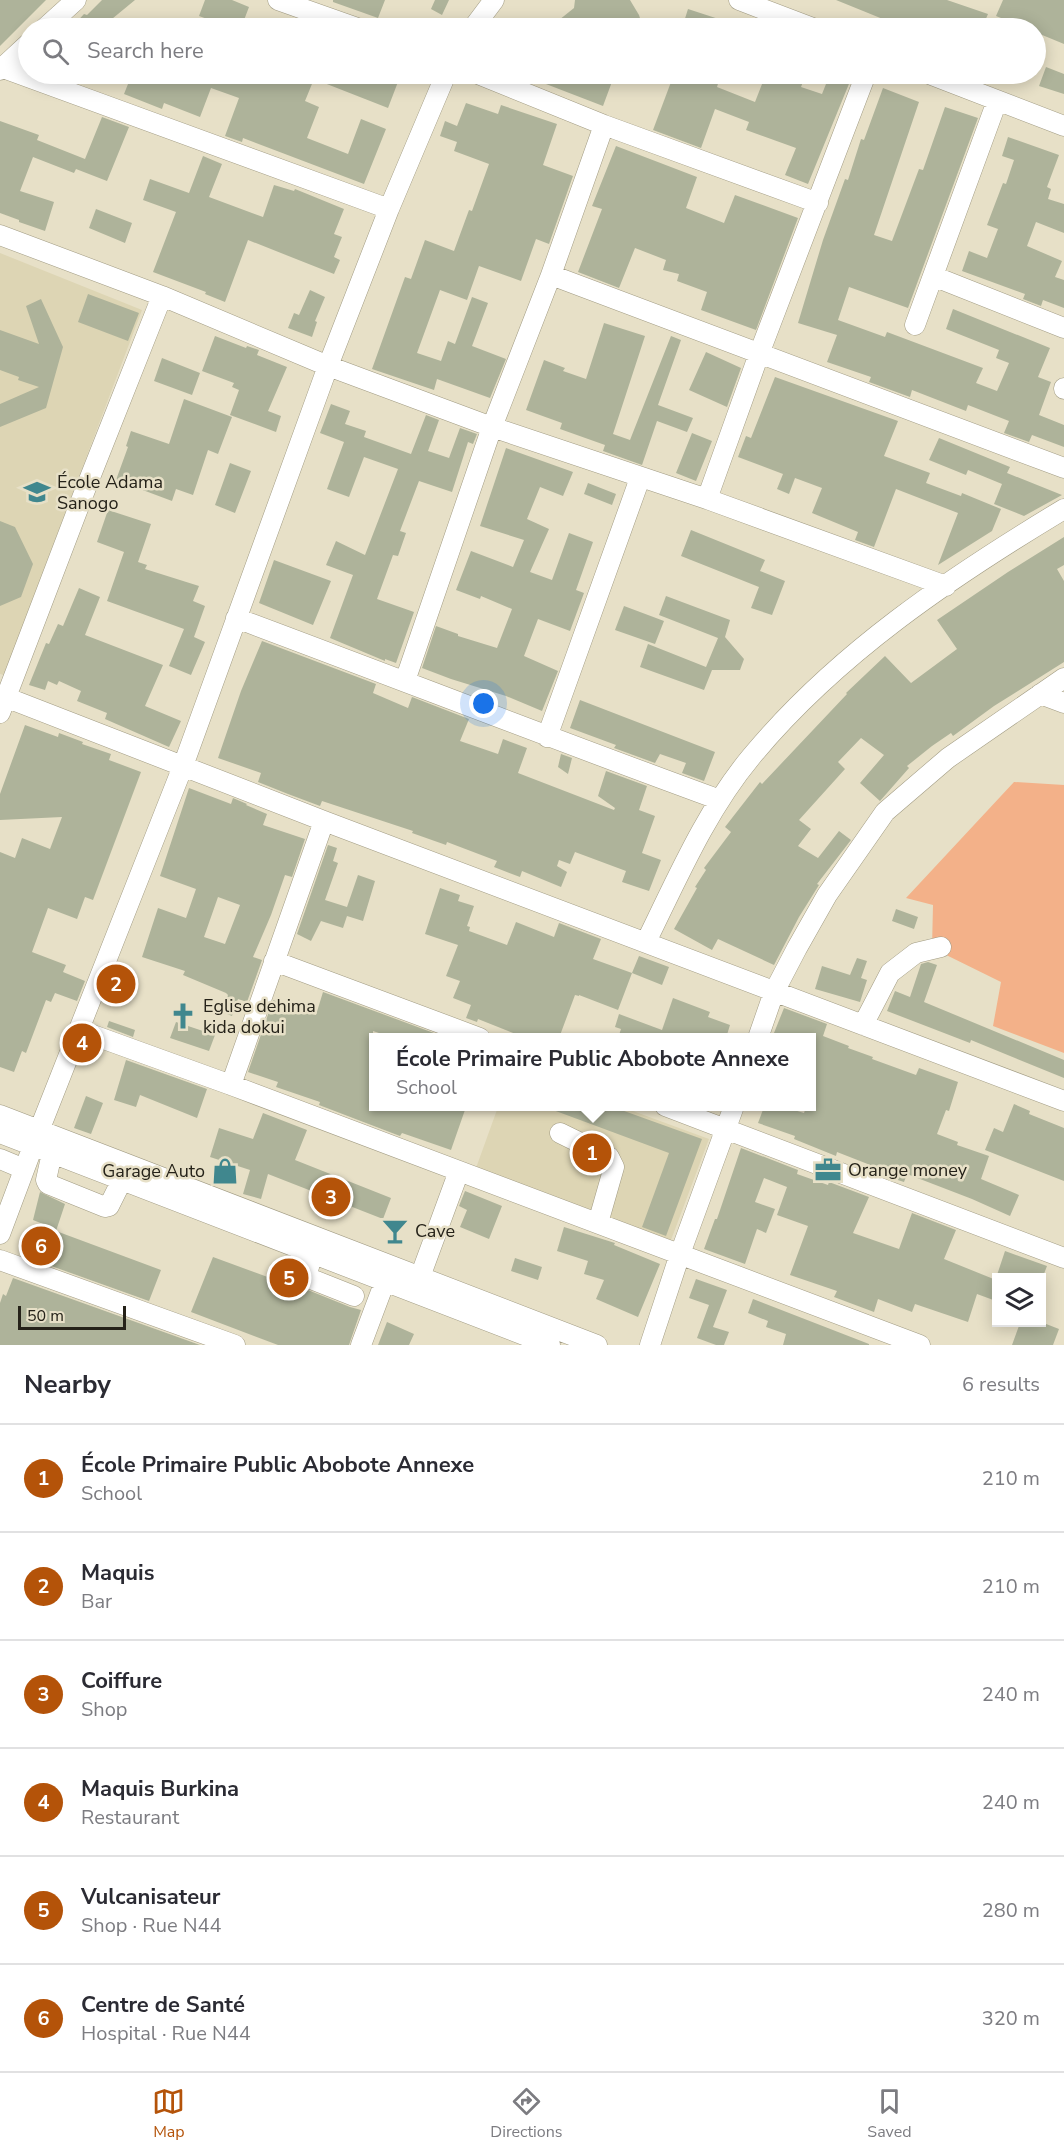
<!DOCTYPE html>
<html lang="en">
<head>
<meta charset="utf-8">
<style>
  body { margin:0; font-family:"Nunito Sans",sans-serif; background:#f7f7f7; color:#2b2b33 }
  .controls { position:absolute; right:18px; bottom:18px; display:grid; overflow:hidden; border-radius:0px; box-shadow:0 3px 15px #0003 }
  .controls button { width:54px; height:54px; display:grid; place-items:center; padding:0; border:0; border-bottom:2px solid #e1e1e2; background:#fff; color:#2b2b33; font:30px sans-serif }
  .scale { position:absolute; left:18px; bottom:15px; width:108px; box-sizing:border-box; padding-left:6px; border:3px solid #252219; border-top:0; font-size:16px; line-height:21px; white-space:nowrap; color:#252219; -webkit-text-stroke:4px #e7e0c7; paint-order:stroke }
  .you { position:absolute; left:484px; top:704px; width:21px; height:21px; margin:-15px; border:4px solid #fff; border-radius:50%; background:#1a73e8; box-shadow:0 0 0 9px #1a73e833 }
  .badge { display:grid; place-items:center; width:39px; height:39px; border-radius:50%; background:#b45309; color:#fff; font-size:20px; font-weight:700 }
  .pin { position:absolute; translate:-50% -50%; border:3px solid #fff; box-shadow:0 2px 6px #0006 }
  .popup { position:absolute; left:369px; top:1033px; width:447px; height:78px; box-sizing:border-box; display:grid; place-content:center; border-radius:0px; background:#fff; filter:drop-shadow(0 2px 4px #0005); font-size:20px; white-space:nowrap; color:#7c7c81 }
  .popup b { font-size:22px; color:#2b2b33 }
  .popup::after { content:''; position:absolute; left:50%; top:100%; margin-left:-12px; border:12px solid transparent; border-top-color:#fff }
  .list { margin:0; padding:0; list-style:none }
  h2 { display:flex; justify-content:space-between; align-items:center; height:78px; margin:0; padding:0 24px; font-size:26px }
  h2 small { font-size:20px; font-weight:400; color:#7c7c81 }
  .list li { display:grid; grid-template-columns:39px 1fr auto; gap:18px; align-items:center; box-sizing:border-box; height:108px; padding:0 24px; border-top:2px solid #e1e1e2 }
  .list b { display:block; font-size:22px; white-space:nowrap }
  .list p { margin:0; font-size:20px; white-space:nowrap; color:#7c7c81 }
  .list em { font-size:20px; font-style:normal; color:#7c7c81 }
  .icon { flex:none; width:33px; height:33px; fill:none; stroke:currentColor; stroke-width:2; stroke-linecap:round; stroke-linejoin:round }
  .map { position:relative; flex:none; width:1064px; height:1345px; overflow:hidden }
  .search { position:absolute; background:#fff; box-shadow:0 3px 15px #0003; left:18px; right:18px; top:18px; height:66px; display:flex; align-items:center; gap:15px; box-sizing:border-box; padding:0 21px; border-radius:33px; color:#7c7c81; font-size:22px }
  .sheet { height:726px; background:#fff }
  nav { display:flex; justify-content:space-around; align-items:center; box-sizing:border-box; height:84px; border-top:2px solid #e1e1e2; background:#fff; font-size:16px; color:#7c7c81 }
  nav a { display:grid; justify-items:center; gap:3px }
  nav .on { color:#b45309 }
  .map>svg:first-child { display:block }
</style>
</head>
<body>
<div class="map">
<svg width="1064" height="1345" viewBox="0 0 1064 1345">
  <rect width="100%" height="100%" fill="#e7e0c7"/>
  <path fill="#ddd5b4" d="M0,253L142,310L4,675L0,674Z
    M498,1107H622L709,1139L671,1240L476,1168Z"/>
  <path fill="#f3b189" d="M1014,782L1064,785V1053L993,1026L1001,982L932,948L933,905L906,898Z"/>
  <path fill="#aeb39a" fill-rule="evenodd" d="M0,0H46L0,46Z
    M102,0H135L101,28H71L84,14L87,15Z
    M205,0H232L249,7L241,28H232L199,16Z
    M333,0H385L378,18L333,2Z
    M435,0H449L442,15L431,9Z
    M575,0H630L639,15L643,28H549L574,8Z
    M836,0H947L988,14L982,28H905Z
    M1003,0H1064V44L1035,32V28H1026L996,16Z
    M688,9L740,26V28H682Z
    M1046,67L1064,74V94L1039,86Z
    M132,74H401L388,108L314,79L305,101L319,107L307,138L348,154L361,119L386,129L364,184L243,138L242,142L225,136L239,98L211,88L200,117L164,103L162,109L124,94Z
    M520,74H598L613,79L603,106Z
    M674,74H721L717,87L755,102L766,74H806L801,87L822,94L830,74H853L808,184L785,175L796,148L746,130L749,122L715,109L701,148L653,130Z
    M883,88L919,102L874,235L892,241L919,169L923,170L945,107L978,118L908,308L849,287L838,320L885,337L887,332L983,368L976,383L997,391L1009,363L996,358L999,350L946,329L953,309L1050,348L1038,377L1051,382L1039,415L1064,425V447L1032,435L1029,442L1004,433L1009,421L968,405L966,411L912,390L910,397L869,382L871,377L827,362L837,335L798,323L823,240L845,179L848,180L861,139L864,140Z
    M466,103L498,114L501,105L557,124L543,165L573,176L549,244L536,239L521,281L479,266L467,300L440,290L417,353L441,361L448,341L455,344L472,297L488,303L472,346L506,359L490,398L437,379L434,390L372,369L405,277L411,279L425,240L454,251L469,210L472,211L489,164L454,151L457,142L440,136L445,121L457,126Z
    M102,117L129,127L107,181L76,169L74,173L33,157L20,191L54,202L45,231L19,222V220L0,213V121L39,135L37,140L85,159Z
    M1008,137L1059,155L1047,187L1051,189L1048,199L1064,204V233L1036,222L1027,246L1062,261L1055,277L1064,280V308L1043,300L1041,306L1023,299L1025,294L962,271L969,251L987,258L998,229L987,225L1003,183L1006,184L1014,160L1002,156Z
    M616,146L697,177L686,208L724,223L735,195L798,218L756,330L701,310L707,292L677,281L679,274L663,270L666,260L635,248L619,288L578,272L602,209L592,206Z
    M203,156L222,164L209,197L263,217L274,185L294,191L295,189L344,209L334,234L342,237L334,257L340,260L334,274L248,240L225,302L205,294L206,292L153,272L176,212L143,200L150,179L189,193Z
    M96,209L132,223L125,243L89,228Z
    M310,290L325,297L315,321L317,322L312,337L288,328L294,313L299,315Z
    M88,294L139,313L128,341L78,322Z
    M41,299L63,347L46,408L0,427V404L39,387L18,380L19,377L0,370V330L39,344L26,306Z
    M604,323L645,336L613,434L630,440L671,336L681,340L658,405L693,418L687,432L657,421L642,465L603,451L605,445L560,429L562,423L526,410L544,360L565,368L563,371L586,379Z
    M215,336L246,348L247,346L259,350L257,355L287,367L268,411L281,416L276,432L230,415L239,390L232,387L234,383L202,371Z
    M706,352L741,368L727,407L689,390Z
    M162,358L200,373L192,395L154,381Z
    M775,377L898,421L884,456L930,473L926,483L961,496L962,493L1001,509L992,531L938,565L958,513L896,489L874,547L855,540L858,532L812,513L822,488L795,478L789,494L777,489L783,474L738,457L746,436L751,438Z
    M184,399L232,417L218,454L208,450L193,495L176,489L172,501L116,480L128,447L126,446L131,431L169,444Z
    M331,404L350,411L345,424L366,431L364,437L411,454L426,415L439,420L428,451L449,458L460,428L477,434L473,444L468,442L452,492L419,481L400,531L406,533L398,556L393,555L377,599L414,612L396,663L385,659V661L330,638L353,575L326,565L336,541L365,555L398,469L364,457L349,497L327,489L344,442L320,433Z
    M692,433L712,441L696,481L676,473Z
    M939,438L1010,467L1007,473L1062,495L1024,516L994,504L1002,484L968,470L966,475L929,460Z
    M506,448L573,472L563,496L540,487L527,519L549,529L530,572L552,580L569,533L593,542L576,590L584,593L570,631L538,619L524,656L558,671L542,711L506,696L451,679L422,668L436,626L458,634V636L497,648L512,609L481,596L480,599L456,590L471,551L513,567L524,540L480,526Z
    M230,463L251,471L235,513L215,505Z
    M588,483L616,494L612,505L584,494Z
    M108,510L151,524L138,562L147,565L145,569L199,586L193,601L205,606L194,637L205,642L191,675L169,666L184,629L107,601L124,552L97,542Z
    M0,521L15,527L33,564L21,597L0,606Z
    M691,530L765,560L760,571L785,581L772,615L751,608L759,587L681,556Z
    M1064,537V565L1057,569L1064,581V662L994,706L953,736L951,733L932,746L907,766L909,768L880,801L860,783L884,755L861,738L838,762L845,769L799,820L811,829L798,846L818,858L839,831L851,840L817,884L819,885L799,917L774,965L718,939L712,950L674,929L697,888L695,887L706,870L704,868L731,832L725,827L760,782L762,784L847,694L846,693L885,656L911,683L957,649L937,620L1008,572Z
    M274,560L331,581L313,625L259,603Z
    M79,588L100,597L85,635L163,665L145,706L181,721L169,747L105,719L107,713L77,701L81,691L59,681L57,685L48,681L45,690L29,685L46,643L49,644L58,624L63,626Z
    M666,596L730,620L725,637L744,659L740,670H712L704,690L640,667L648,644L706,667L718,638L659,615Z
    M624,606L664,621L655,644L615,630Z
    M262,641L376,684L373,693L408,708L412,697L469,719L460,741L498,754L503,739L527,748L518,773L614,810L615,808L598,796L606,771L647,786L639,810L655,816L642,853L661,860L649,891L622,882L626,871L575,852L570,864L559,860L557,866L567,872L561,887L522,871L520,877L494,867L497,861L447,842L446,845L412,833L413,831L322,801L320,806L288,794L258,782L261,773L218,758L241,691Z
    M580,700L715,752L704,781L682,773L686,763L660,754L655,763L614,748L616,745L570,728Z
    M25,725L58,737L59,733L83,742L82,744L111,754L109,760L141,772L93,900L85,897L77,919L48,908L32,952L66,965L63,972L85,981L77,1001L55,993L51,1002L46,1000L26,1053L22,1051L14,1072L0,1067V852L15,858L22,838L50,849L62,817L0,820V794Z
    M561,754L572,758L568,774L558,767Z
    M189,788L231,804L233,798L247,804L246,805L267,814L263,825L305,839L292,877L285,875L271,915L253,957L262,960L247,1002L238,999L232,1016L222,1012L228,995L226,993L183,975L185,971L142,957L158,908L186,918L196,889L160,876ZM218,897L240,905L225,944L204,937Z
    M328,845L337,848L333,861L338,863L325,900L347,907L358,875L375,881L363,921L347,916L343,928L321,921L311,941L297,934Z
    M440,888L460,895L458,901L474,906L467,926L470,927L469,931L507,945L516,922L554,937L559,923L601,939L593,959L632,973L618,1010L579,995V996L575,995L559,1038H526L478,1019L477,1022L466,1018L471,1005L453,998L460,981L446,976L458,945L425,934Z
    M896,909L918,917L914,929L892,921Z
    M639,956L669,967L662,985L632,973Z
    M857,958L867,961L861,978L867,980L860,1002L815,989L822,966L850,975Z
    M928,962L937,965L924,1002L1064,1060V1078L971,1040L970,1043L887,1011L895,991L910,997L921,964Z
    M323,992L442,1036L394,1038L373,1031V1107H466L451,1150L402,1133L400,1136L319,1105L320,1102L276,1087L278,1082L248,1072L273,1000L316,1015Z
    M673,998L710,1012L708,1017L730,1025L726,1038H618L621,1029L615,1027L619,1014L662,1030Z
    M784,1008L827,1024L823,1036L849,1046L848,1048L873,1057L872,1059L916,1075L919,1068L958,1082L949,1111L946,1110L937,1134L958,1142L957,1145L989,1156L981,1179L1019,1195L1010,1216L972,1199L907,1174L904,1182L882,1175L883,1170L837,1152L836,1156L794,1139L795,1136L758,1123L764,1107H784L804,1113L806,1107H811V1038H772Z
    M109,1021L135,1030L133,1037L107,1027Z
    M176,1022L215,1035L209,1051L170,1038Z
    M126,1060L207,1089L197,1118L140,1095L136,1107L114,1100Z
    M86,1096L103,1103L91,1134L74,1128Z
    M1014,1104L1030,1111L1029,1114L1064,1128V1181L985,1150L994,1128L1003,1132Z
    M545,1107H613L702,1139L666,1236L642,1227L669,1153Z
    M263,1113L307,1130L295,1160L391,1198L383,1219L268,1174L261,1199L243,1194L250,1170L210,1157L219,1128L253,1139Z
    M741,1148L798,1170L797,1174L828,1185L829,1182L869,1197L853,1233L899,1249L912,1213L956,1230L944,1259L996,1280V1301L977,1294L968,1322L915,1304L912,1312L878,1299L874,1312L834,1297L837,1291L790,1275L808,1226L777,1215L787,1187L764,1178L755,1202L775,1209L766,1233L757,1229L745,1264L704,1249L715,1219H717Z
    M465,1191L502,1206L489,1239L460,1227L467,1210L459,1206Z
    M40,1192L65,1204L56,1231L161,1270L149,1301L29,1258L43,1224L33,1220Z
    M564,1227L615,1243L614,1245L660,1264L638,1317L596,1299L604,1280L584,1274L588,1261L557,1251Z
    M1005,1251L1047,1266L1042,1279L1027,1274L1026,1278H996Z
    M213,1257L292,1286L293,1284L350,1307L361,1310L349,1345H278L191,1312Z
    M515,1258L542,1267L538,1280L511,1271Z
    M13,1278L200,1345H0V1303L3,1294L6,1296Z
    M696,1279L727,1290L713,1327L729,1332L724,1345H716L697,1338L709,1305L689,1298Z
    M753,1299L869,1344V1345H783L786,1334L766,1327L768,1321L748,1313Z
    M387,1322L414,1334L409,1345H378Z
    M1041,1322L1059,1329L1053,1345H1012L1020,1323Z"/>
  <g fill="none" stroke-linecap="round" stroke-linejoin="round">
    <g stroke="#a19b83" stroke-width="21">
      <path id="minor" d="M278,0L357,28
        M739,0L813,28
        M45,28L76,0
        M473,28L494,0
        M3,68L389,209
        M0,70L28,44
        M478,74L604,125L818,203
        M929,74L1064,126
        M0,235L162,296L328,366L492,427L707,499L946,586
        M551,275L1064,468
        M933,276L1064,328
        M915,325L997,101
        M1064,389V388
        M707,499L759,354L866,74
        M236,618C397,678 558,741 720,800
        M405,681L492,427L551,275L604,125
        M1040,694L1064,703
        M0,695L324,821L1064,1101
        M0,713L87,485L162,296
        M547,737L640,478
        M646,942C677,879 706,811 751,757C836,654 951,577 1064,509
        M274,961L480,1038
        M863,1025L890,973L916,953L941,947
        M79,1030L231,1085L920,1345
        M758,1038L774,992L797,948L827,895L885,812L948,758L1064,678
        M231,1085L324,821
        M665,1106L1064,1258
        M0,1115L597,1345
        M0,1133L550,1345
        M560,1133L609,1157L614,1167L598,1223
        M52,1153L46,1180L48,1184L105,1207L109,1206L122,1180
        M0,1159L24,1169
        M0,1234L33,1146L183,766L328,366L389,209L446,74
        M313,1253L306,1277L354,1296
        M0,1260L235,1345
        M420,1277L459,1171
        M361,1345L385,1281
        M650,1345L680,1254L734,1106"/>
    </g>
    <use href="#minor" stroke="#fff" stroke-width="20"/>
  </g>
  <defs>
    <g id="school-bare" transform="scale(2.07)"><path d="M0-5L7-2L0 1L-7-2ZM-4 1L0 2.5L4 1V4Q0 6-4 4Z" fill="#40878e" stroke="#e7e0c7" stroke-width="2.5" paint-order="stroke"/></g>
    <g id="church-bare" transform="scale(2.07)"><path d="M-1.2-6h2.4v3.5h3.3v2.4h-3.3V6h-2.4V-.1h-3.3v-2.4h3.3Z" fill="#40878e" stroke="#e7e0c7" stroke-width="2.5" paint-order="stroke"/></g>
    <g id="office-bare" transform="scale(2.07)"><path d="M-6-3h4V-5.5h4V-3h4V5H-6ZM-1-4.5V-3h2v-1.5ZM-6 0V1H6V0Z" fill="#40878e" stroke="#e7e0c7" stroke-width="2.5" paint-order="stroke"/></g>
    <g id="shop-bare" transform="scale(2.07)"><path d="M-5-2.5h2.3a2.7 3.5 0 0 1 5.4 0H5L5.5 6h-11ZM-1.5-2.5h3a1.5 2.3 0 0 0-3 0Z" fill="#40878e" stroke="#e7e0c7" stroke-width="2.5" paint-order="stroke"/></g>
    <g id="bar-bare" transform="scale(2.07)"><path d="M-6-5H6L.8 .8V4.5H3.5V6h-7V4.5H-.8V.8Z" fill="#40878e" stroke="#e7e0c7" stroke-width="2.5" paint-order="stroke"/></g>
  </defs>
  <g fill-rule="evenodd">
    <use href="#school-bare" x="37" y="492"/>
    <use href="#church-bare" x="183" y="1016"/>
    <use href="#office-bare" x="828" y="1170"/>
    <use href="#shop-bare" x="225" y="1171"/>
    <use href="#bar-bare" x="395" y="1231"/>
  </g>
  <g text-anchor="middle" dominant-baseline="central" stroke-width="5" stroke-linejoin="round" paint-order="stroke">
    <g font-size="18" fill="#252219" stroke="#e7e0c7" text-anchor="start">
      <text x="57" y="482">École Adama<tspan x="57" dy="21">Sanogo</tspan></text>
      <text x="203" y="1006">Eglise dehima<tspan x="203" dy="21">kida dokui</tspan></text>
      <text x="848" y="1170">Orange money</text>
      <text x="205" y="1171" text-anchor="end">Garage Auto</text>
      <text x="415" y="1231">Cave</text>
    </g>
  </g>
</svg>
<div class="controls">
<button><svg class="icon" aria-label="layers" viewBox="0 0 24 24"><path d="M12 4l9 5-9 5-9-5zM3 14l9 5 9-5"/></svg></button>
</div>
<div class="scale">50 m</div>
<div class="you"></div>
<div class="pin badge" style="left:592px;top:1153px">1</div>
<div class="popup"><b>École Primaire Public Abobote Annexe</b>School</div>
<div class="pin badge" style="left:116px;top:984px">2</div>
<div class="pin badge" style="left:331px;top:1197px">3</div>
<div class="pin badge" style="left:82px;top:1043px">4</div>
<div class="pin badge" style="left:289px;top:1278px">5</div>
<div class="pin badge" style="left:41px;top:1246px">6</div>
<div class="search"><svg class="icon" aria-label="search" viewBox="0 0 24 24"><circle cx="10" cy="10" r="6"/><path d="M15 15l6 6"/></svg>Search here</div>
</div>
<section class="sheet">
<h2>Nearby<small>6 results</small></h2>
<ul class="list">
<li><span class="badge">1</span><div><b>École Primaire Public Abobote Annexe</b><p>School</p></div><em>210 m</em></li>
<li><span class="badge">2</span><div><b>Maquis</b><p>Bar</p></div><em>210 m</em></li>
<li><span class="badge">3</span><div><b>Coiffure</b><p>Shop</p></div><em>240 m</em></li>
<li><span class="badge">4</span><div><b>Maquis Burkina</b><p>Restaurant</p></div><em>240 m</em></li>
<li><span class="badge">5</span><div><b>Vulcanisateur</b><p>Shop · Rue N44</p></div><em>280 m</em></li>
<li><span class="badge">6</span><div><b>Centre de Santé</b><p>Hospital · Rue N44</p></div><em>320 m</em></li>
</ul>
</section>
<nav>
<a class="on"><svg class="icon" aria-label="map" viewBox="0 0 24 24"><path d="M3 6l6-2 6 2 6-2v14l-6 2-6-2-6 2zM9 4v14M15 6v14"/></svg>Map</a>
<a><svg class="icon" aria-label="directions" viewBox="0 0 24 24"><path d="M12 3l9 9-9 9-9-9zM9 14v-3h6M13 9l2 2-2 2"/></svg>Directions</a>
<a><svg class="icon" aria-label="saved" viewBox="0 0 24 24"><path d="M7 4h10v16l-5-4-5 4z"/></svg>Saved</a>
</nav>
</body>
</html>
